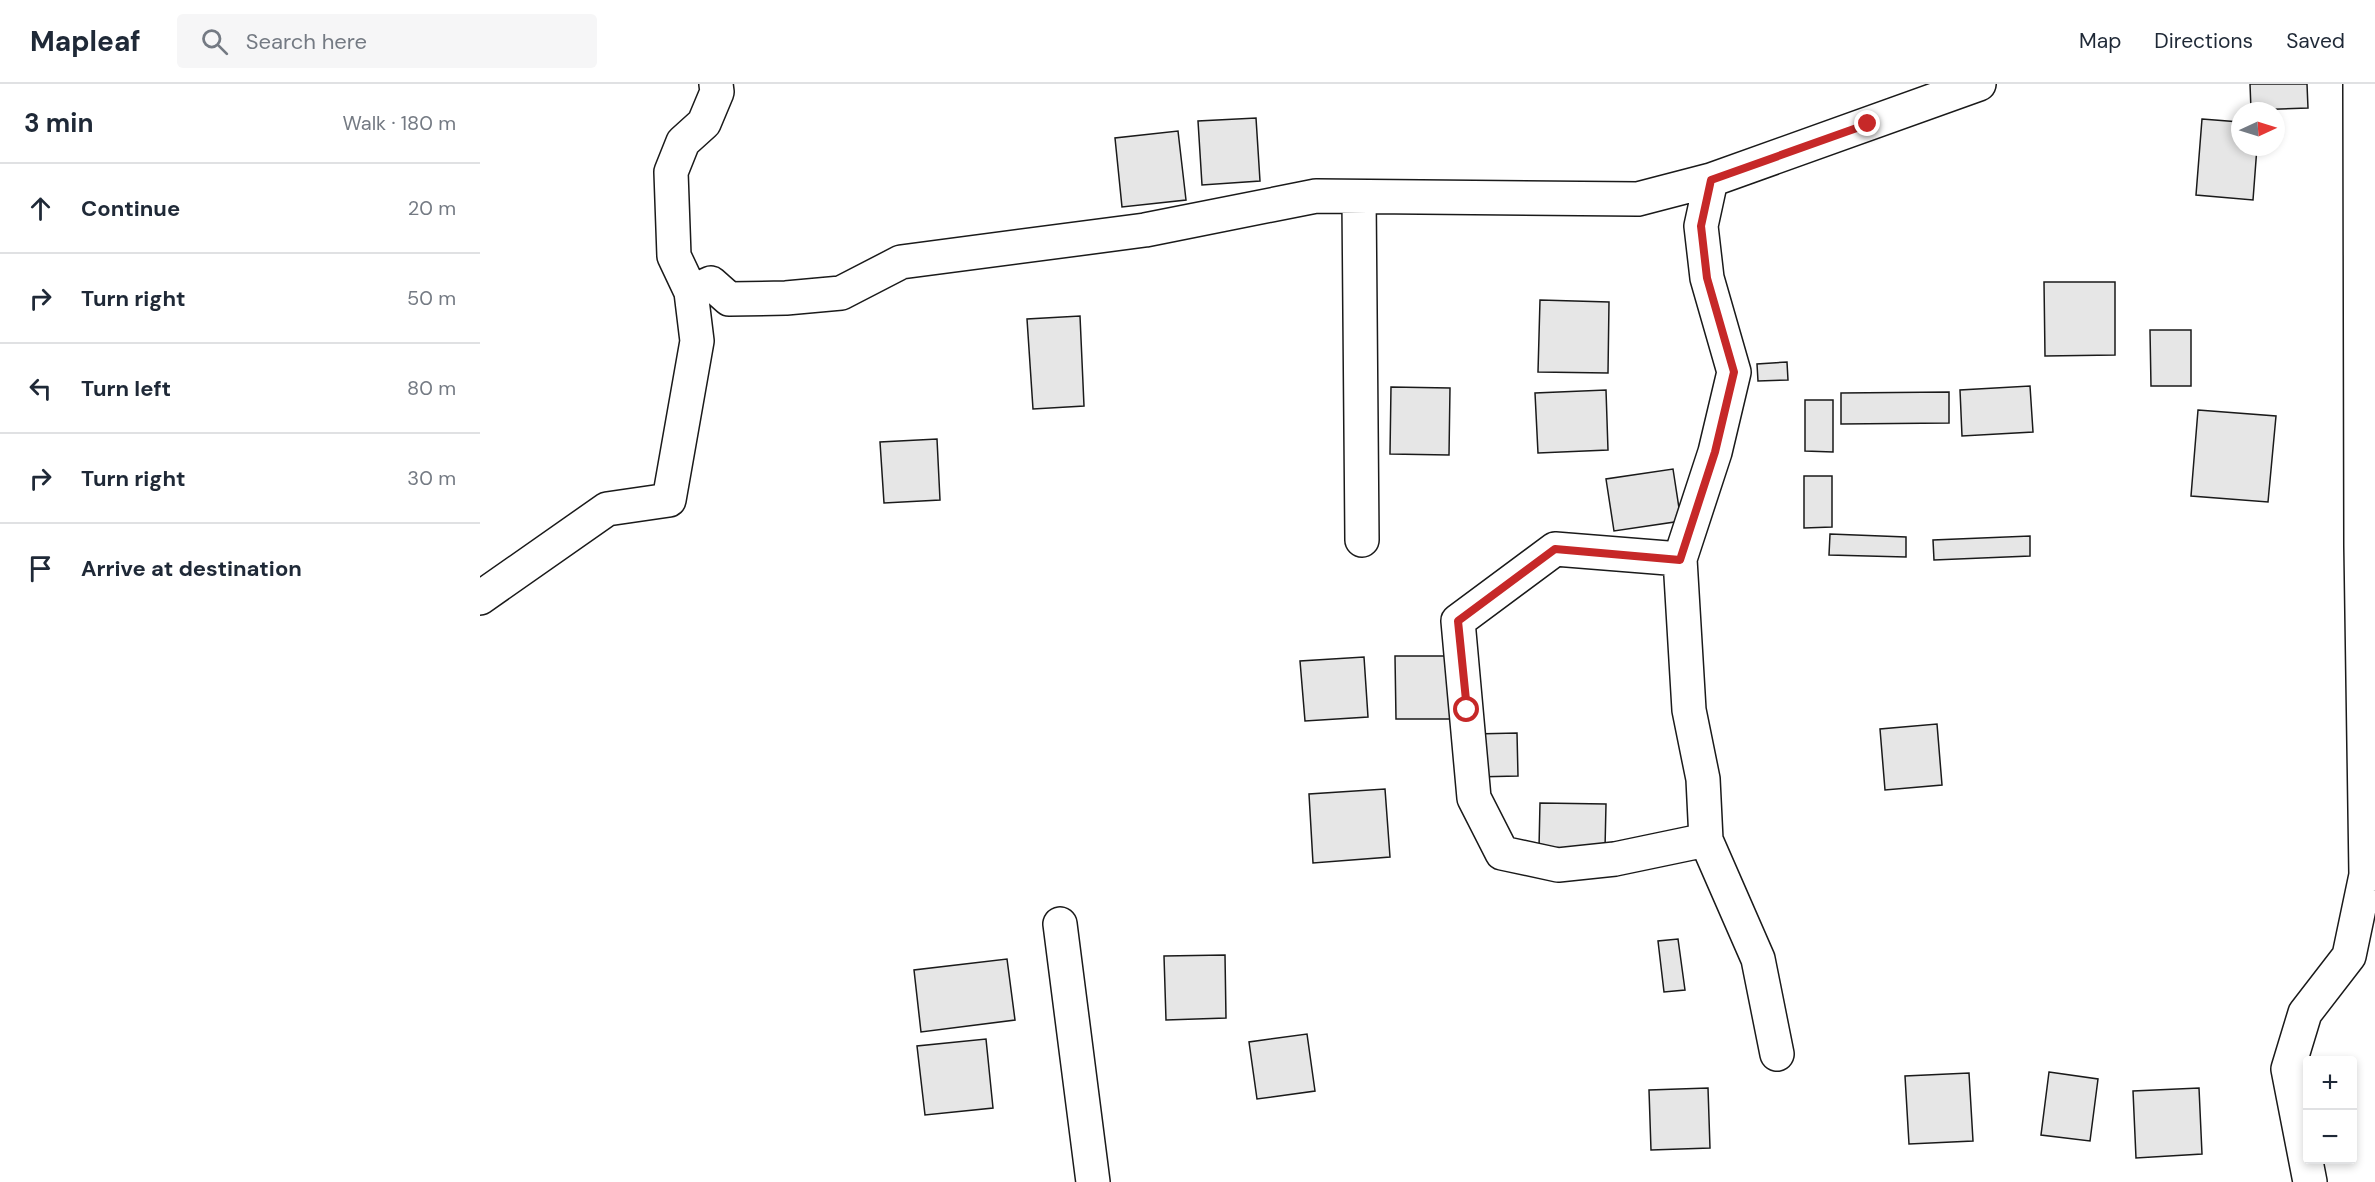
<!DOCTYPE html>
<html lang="en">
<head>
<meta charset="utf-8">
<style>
  body { margin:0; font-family:"DM Sans",sans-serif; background:#f6f6f7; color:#1f2937 }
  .controls { position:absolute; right:18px; bottom:18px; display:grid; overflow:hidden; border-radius:6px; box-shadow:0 3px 9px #0003 }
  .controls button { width:54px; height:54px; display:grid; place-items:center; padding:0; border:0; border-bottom:2px solid #e0e1e3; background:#fff; color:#1f2937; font:30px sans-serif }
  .compass { position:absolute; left:1751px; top:18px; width:54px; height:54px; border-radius:50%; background:#fff; box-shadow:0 3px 9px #0003; rotate:86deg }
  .stop { position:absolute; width:18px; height:18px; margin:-14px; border:4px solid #c62828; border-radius:50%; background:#fff }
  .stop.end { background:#c62828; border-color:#fff; box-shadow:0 2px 6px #0008 }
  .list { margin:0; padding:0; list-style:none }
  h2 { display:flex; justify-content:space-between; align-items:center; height:78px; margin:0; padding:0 24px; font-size:26px }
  h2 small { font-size:20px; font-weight:400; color:#747a83 }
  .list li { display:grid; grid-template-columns:39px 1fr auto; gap:18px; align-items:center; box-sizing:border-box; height:90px; padding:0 24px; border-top:2px solid #e0e1e3 }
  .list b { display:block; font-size:22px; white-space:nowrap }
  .list em { font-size:20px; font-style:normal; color:#747a83 }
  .icon { flex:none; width:33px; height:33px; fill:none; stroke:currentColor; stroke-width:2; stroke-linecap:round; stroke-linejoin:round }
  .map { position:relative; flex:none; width:1895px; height:1098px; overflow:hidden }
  header { display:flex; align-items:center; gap:36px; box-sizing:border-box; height:84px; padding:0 30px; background:#fff; border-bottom:2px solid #e0e1e3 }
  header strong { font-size:28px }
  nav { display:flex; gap:33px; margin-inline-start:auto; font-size:21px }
  .search { width:420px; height:54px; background:#f6f6f7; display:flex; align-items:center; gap:15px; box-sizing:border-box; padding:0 21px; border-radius:6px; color:#747a83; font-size:22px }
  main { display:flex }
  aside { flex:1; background:#fff }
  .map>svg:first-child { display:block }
</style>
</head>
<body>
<header>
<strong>Mapleaf</strong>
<div class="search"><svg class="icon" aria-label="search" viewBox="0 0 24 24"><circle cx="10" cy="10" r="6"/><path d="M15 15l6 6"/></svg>Search here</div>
<nav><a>Map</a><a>Directions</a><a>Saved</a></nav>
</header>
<main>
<aside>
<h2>3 min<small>Walk · 180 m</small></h2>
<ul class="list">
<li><svg class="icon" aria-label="ahead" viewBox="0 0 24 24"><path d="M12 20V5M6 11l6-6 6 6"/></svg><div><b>Continue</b></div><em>20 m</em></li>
<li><svg class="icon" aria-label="right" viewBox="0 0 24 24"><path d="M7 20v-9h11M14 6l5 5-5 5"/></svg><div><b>Turn right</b></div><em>50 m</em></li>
<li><svg class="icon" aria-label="left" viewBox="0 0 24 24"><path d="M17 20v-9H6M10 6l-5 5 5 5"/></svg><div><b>Turn left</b></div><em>80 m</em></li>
<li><svg class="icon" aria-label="right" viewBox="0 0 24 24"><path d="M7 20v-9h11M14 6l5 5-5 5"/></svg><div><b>Turn right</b></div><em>30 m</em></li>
<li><svg class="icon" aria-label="arrive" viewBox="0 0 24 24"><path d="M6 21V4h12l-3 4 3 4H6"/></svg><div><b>Arrive at destination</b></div></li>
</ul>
</aside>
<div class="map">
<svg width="1895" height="1098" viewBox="0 0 1895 1098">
  <rect width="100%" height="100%" fill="#fff"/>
  <path fill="#e6e6e6" stroke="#1a1a1a" stroke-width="1.5" d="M1770,0H1827L1828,24L1771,26Z
    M776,34L780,97L722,101L718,37Z
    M1722,35L1760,38V63H1777L1773,116L1716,111Z
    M698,47L706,116L642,123L635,54Z
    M1564,198H1635V271L1565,272Z
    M1060,216L1129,218L1128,289L1058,288Z
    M600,232L604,322L553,325L547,235Z
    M1670,246H1711V302H1671Z
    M1307,278L1308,296L1278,297L1277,280Z
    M1550,302L1553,348L1482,352L1480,306Z
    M911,303L970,304L969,371L910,370Z
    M1126,306L1128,366L1058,369L1055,309Z
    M1469,308V339L1361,340V309Z
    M1325,316H1353V368L1325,367Z
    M1718,326L1796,332L1788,418L1711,412Z
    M457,355L460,416L404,419L400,358Z
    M1193,385L1201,437L1134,447L1126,395Z
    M1324,392H1352V443L1324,444Z
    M1350,450L1426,453V473L1349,471Z
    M1550,452V472L1454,476L1453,456Z
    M915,572H970V635H916Z
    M884,573L888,633L825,637L820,577Z
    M1457,640L1462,701L1405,706L1400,645Z
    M1037,649L1038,692L994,693V650Z
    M905,705L910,773L833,779L829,710Z
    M1060,719L1126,720L1125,765L1059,764Z
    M1198,855L1205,906L1184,908L1178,857Z
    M745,871L746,934L686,936L684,872Z
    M527,875L535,936L441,948L434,886Z
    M827,950L835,1007L777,1015L769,958Z
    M506,955L513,1024L445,1031L437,962Z
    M1569,988L1618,995L1610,1057L1561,1051Z
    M1489,989L1493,1057L1429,1060L1425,992Z
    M1228,1004L1230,1064L1171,1066L1169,1006Z
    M1719,1004L1722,1070L1656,1074L1653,1007Z"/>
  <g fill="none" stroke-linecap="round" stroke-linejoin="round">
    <g stroke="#1a1a1a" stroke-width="36">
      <path id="minor" d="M236,0L237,8L224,39L203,58L191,88L194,172L211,208L231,199L249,215L306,214L361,209L421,178L665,146L836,112L1158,115L1231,96L1221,142L1227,194L1254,288L1235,368L1200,475L1209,626L1223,695L1226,756L1135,775L1078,781L1022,769L994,714L978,537L1075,465L1200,475
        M1880,0L1881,462
        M1231,96L1499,0
        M879,113L882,456
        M1895,461L1881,462L1886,791L1895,790
        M0,514L127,425L189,416L217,257L211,208
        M1226,756L1278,875L1297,970
        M580,840L613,1098
        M1830,1098L1808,985L1825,929L1869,872L1886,791"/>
    </g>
    <use href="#minor" stroke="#fff" stroke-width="33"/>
  </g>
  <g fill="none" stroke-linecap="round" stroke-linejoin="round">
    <path stroke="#c62828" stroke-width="8" d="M987,626L978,537L1075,465L1200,476L1235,368L1254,288L1227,194L1221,142L1231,96L1388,40"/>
  </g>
</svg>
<div class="controls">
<button>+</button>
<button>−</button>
</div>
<svg class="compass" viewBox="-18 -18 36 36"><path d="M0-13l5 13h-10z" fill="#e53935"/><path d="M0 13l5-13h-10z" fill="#747a83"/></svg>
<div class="stop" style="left:987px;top:626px"></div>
<div class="stop end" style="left:1388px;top:40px"></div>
</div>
</main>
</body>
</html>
